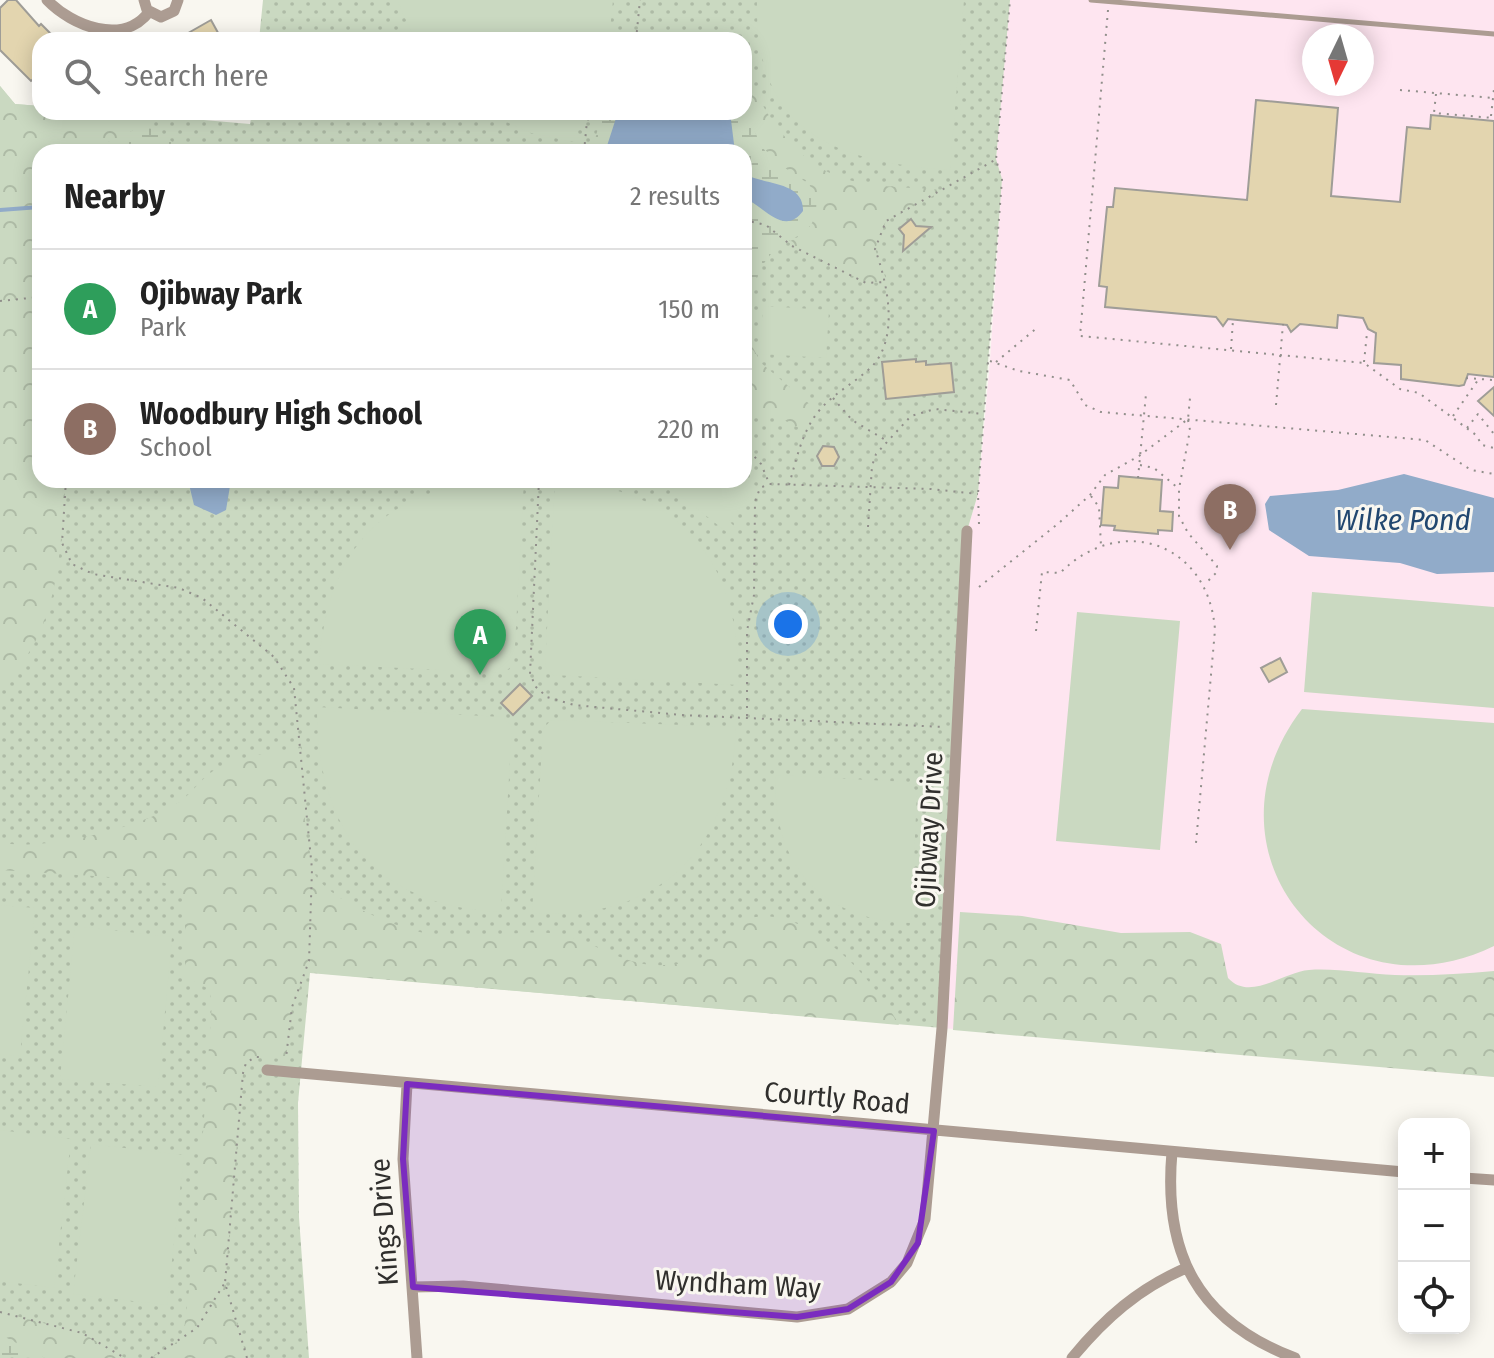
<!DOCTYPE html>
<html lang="en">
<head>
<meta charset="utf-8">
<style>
  body { margin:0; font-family:"Fira Sans Condensed",sans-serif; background:#f6f6f6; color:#222 }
  .controls { position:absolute; right:24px; bottom:24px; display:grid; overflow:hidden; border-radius:16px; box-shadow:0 4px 20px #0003 }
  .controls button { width:72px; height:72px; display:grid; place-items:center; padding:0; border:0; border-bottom:2px solid #e0e0e0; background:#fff; color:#222; font:40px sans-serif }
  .compass { position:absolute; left:1302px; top:24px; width:72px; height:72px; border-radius:50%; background:#fff; box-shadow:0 4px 20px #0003; rotate:185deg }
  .you { position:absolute; left:788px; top:624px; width:28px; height:28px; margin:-20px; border:6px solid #fff; border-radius:50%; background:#1a73e8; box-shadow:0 0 0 12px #1a73e833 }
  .badge { display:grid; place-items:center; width:52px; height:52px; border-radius:50%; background:#2563eb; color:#fff; font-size:26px; font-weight:700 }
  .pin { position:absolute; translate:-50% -66px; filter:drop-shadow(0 2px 4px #0008) }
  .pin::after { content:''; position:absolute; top:42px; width:28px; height:24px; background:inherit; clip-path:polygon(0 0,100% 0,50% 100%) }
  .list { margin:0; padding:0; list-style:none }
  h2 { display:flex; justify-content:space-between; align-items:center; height:104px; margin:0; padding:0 32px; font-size:34px }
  h2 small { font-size:26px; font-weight:400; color:#767676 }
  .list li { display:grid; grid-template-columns:52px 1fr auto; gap:24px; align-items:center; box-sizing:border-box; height:120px; padding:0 32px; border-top:2px solid #e0e0e0 }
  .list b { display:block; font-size:30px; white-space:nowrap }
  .list p { margin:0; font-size:26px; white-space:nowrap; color:#767676 }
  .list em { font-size:26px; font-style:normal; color:#767676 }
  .icon { flex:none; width:44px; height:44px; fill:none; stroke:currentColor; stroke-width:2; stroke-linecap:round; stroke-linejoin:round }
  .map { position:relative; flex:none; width:1494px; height:1358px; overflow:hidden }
  .search { position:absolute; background:#fff; box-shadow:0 4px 20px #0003; left:32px; top:32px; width:720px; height:88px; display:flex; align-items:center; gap:20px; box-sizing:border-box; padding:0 28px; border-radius:24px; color:#767676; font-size:30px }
  .panel { position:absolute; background:#fff; box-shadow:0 4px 20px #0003; left:32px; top:144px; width:720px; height:344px; border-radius:24px }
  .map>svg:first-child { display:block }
</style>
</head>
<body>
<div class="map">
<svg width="1494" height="1358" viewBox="0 0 1494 1358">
  <defs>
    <pattern id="grass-dots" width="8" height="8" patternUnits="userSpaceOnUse" patternTransform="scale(2)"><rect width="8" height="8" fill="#cad9c1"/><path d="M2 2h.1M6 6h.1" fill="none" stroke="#aebba6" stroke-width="1.8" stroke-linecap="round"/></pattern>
    <pattern id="forest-crowns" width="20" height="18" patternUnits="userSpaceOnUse" patternTransform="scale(2)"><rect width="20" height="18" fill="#cad9c1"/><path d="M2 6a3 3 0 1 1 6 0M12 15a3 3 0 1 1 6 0" fill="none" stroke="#aebba6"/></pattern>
    <pattern id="wetland-marsh" width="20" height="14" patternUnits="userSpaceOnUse" patternTransform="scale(2)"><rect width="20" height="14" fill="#cad9c1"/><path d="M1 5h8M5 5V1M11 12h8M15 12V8" fill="none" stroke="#aebba6"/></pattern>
  </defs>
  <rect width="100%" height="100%" fill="#f9f7f0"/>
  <path fill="#fee5f0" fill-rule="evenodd" d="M1010,0H1494V1077L942,1028L967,531L978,494L990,361L1002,179L996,160ZM1314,36H1362V84H1314Z"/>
  <path fill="url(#grass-dots)" fill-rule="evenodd" d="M263,0H1010L996,159L1002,179L978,494L967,531L942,1028L310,973L298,1103L299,1217L309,1358H0V86L15,104L40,106V112H111L250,124L252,112H744V40H259ZM40,152H744V480H40Z"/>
  <path fill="url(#forest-crowns)" d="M744,76C759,90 759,102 770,117C821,191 863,184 944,190L886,221L875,249L887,282L866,283L788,242L806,234L810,182C762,160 744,129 744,76Z
    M0,86L15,104L40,106V112L150,115L151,127H140L87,152H40C40,173 33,199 40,217V480H66C59,553 61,634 0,686Z
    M744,331L761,363L819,412L805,431L780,418L744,412V388L750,372Z
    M301,748C304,783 303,836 312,868C321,901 416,936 447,937C482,939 517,930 550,933C592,937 622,968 664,965C677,964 694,964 705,956C720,945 726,927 745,920C802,898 876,981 899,1025L306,972L292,1007L286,1059L255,1057L246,1063L243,1073L225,1283L247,1358H151L183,1338L196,1234L212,1003L209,989L185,977V897L179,888L156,880L0,870V842C38,853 151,826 182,800C195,790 203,776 218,768C245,755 272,752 301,748Z
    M960,912L1022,916L1121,933L1190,932L1221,944L1228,978C1250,1002 1283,972 1309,970C1337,968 1366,974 1395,975C1428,976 1461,974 1494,971V1077L953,1030Z
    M0,1312L82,1333L125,1358H45L0,1336Z"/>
  <path fill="url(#wetland-marsh)" d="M744,103C750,122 758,143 771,159C789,179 820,176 816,209C813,239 787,235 771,254C756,271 749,295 744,316V152H592L602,112H744Z
    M140,127L158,130L184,152H87Z
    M0,1336L7,1338L45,1358L0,1357Z"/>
  <path fill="#cad9c1" d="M397,0H613L609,40H415Z
    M757,0H964L950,170C835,162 754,132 757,0Z
    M484,112H577L574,142L531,133Z
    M763,306L829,310L826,358L760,354Z
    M744,476L757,487L729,521L735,527L729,534L661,480H744Z
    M488,480H524L514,664L504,673L319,664C328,554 376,494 488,480Z
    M555,481C680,486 742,562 738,685L553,675L545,666Z
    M1312,592L1494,607V708L1304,692Z
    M1077,612L1180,621L1160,850L1056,841Z
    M317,707L503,717L512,727L501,912C374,907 316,828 317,707Z
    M1302,709L1494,723V946C1333,1024 1194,850 1302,709Z
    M551,720L736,727C733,814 692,891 600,909C578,914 554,913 532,914L543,729Z
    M776,775L908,782L917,792L911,923C821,920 771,864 776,775Z
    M0,905L35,908L20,1056L0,1054Z
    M75,926L172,937L158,1087L60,1079Z
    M0,1130L71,1139L54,1288L0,1281Z
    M91,1144L184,1155L167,1305L73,1294Z"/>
  <path fill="#91abc9" d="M618,112H730L735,152H605Z
    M744,174C764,185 804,181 803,211C784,237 764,206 744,198Z
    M1404,474L1494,498V572L1437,574L1400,563L1309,556L1269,530L1265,504L1270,496L1338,490Z
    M188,480H231L226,510L216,515L194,505Z"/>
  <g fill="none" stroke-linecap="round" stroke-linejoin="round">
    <path stroke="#91abc9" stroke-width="4" d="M0,210L40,207"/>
  </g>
  <path fill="#e3d5af" stroke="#9f9d97" stroke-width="2" d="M8,0H16L39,26L41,24L57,40H40V73L31,81L0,50V8Z
    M211,20L222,40H176Z
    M1256,100L1338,108L1331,196L1400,202L1407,127L1430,129L1431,115L1494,121V377L1468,374L1464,385L1459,386L1401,379V365L1374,363L1376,333L1368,329L1363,318L1338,315L1337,328L1300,324L1291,332L1287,325L1228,319L1223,326L1216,317L1105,307L1107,287L1099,286L1107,207H1113L1115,188L1247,200Z
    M911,219L916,226L931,227L903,251L904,235L899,229Z
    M916,359V362L926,361V365L951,363L954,392L886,399L882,362Z
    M1494,387V416L1478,401Z
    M823,446L834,447L839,457L834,466H822L817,456Z
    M1119,476L1162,480L1160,511L1173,512L1172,531L1158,530V534L1114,530L1115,526L1101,525L1104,487L1118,488Z
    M1280,658L1287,672L1269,682L1261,668Z
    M520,684L532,696L513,715L501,703Z"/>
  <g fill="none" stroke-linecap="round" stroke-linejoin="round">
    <path stroke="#918f8b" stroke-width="2" stroke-dasharray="2 6" stroke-linecap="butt" d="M1108,10L1080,336L1364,363L1400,389L1419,393L1476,435L1482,445L1494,448
      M636,40L640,0
      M1400,90L1494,98
      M1436,94L1434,113L1494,118
      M1491,116L1494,89
      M584,152L587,121L592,112
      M744,220L766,225L792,246L866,283L885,282
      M0,301L40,297
      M1231,349L1233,320
      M990,361L1019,371L1070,380L1085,405L1101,412L1425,440L1471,470L1494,474
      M996,362L1038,327
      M1364,362L1367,333
      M1466,378L1493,380
      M833,398L852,420L887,441
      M1276,405L1283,324
      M1453,416L1478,380
      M1188,420L1190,430L1179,489V516L1188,533L1217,566L1216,573L1205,584
      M1467,428L1478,414L1494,434
      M744,445L761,464L769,483
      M1140,465L1154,468L1178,488
      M1138,478L1146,394
      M66,480L62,543L72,564L93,574L179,588L202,598L274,657L294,688L312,869L309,961L292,1007L286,1058
      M539,480L530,674L536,687L547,697L574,705L681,715L944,727
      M789,485C796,461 801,436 815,416C829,396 850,386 867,371C901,343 888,285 875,249L886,221L995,160
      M1091,496L1099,507L1101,546
      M979,524L978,494L1002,179L996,160L1010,0
      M868,527L872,466L876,454L911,416L935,409L984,414
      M979,587L1060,522L1090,495L1105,475L1139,456L1188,419L1190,398
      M1036,631L1042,572L1060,573C1121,512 1209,543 1215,630L1196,843
      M747,716V631L754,595L755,502L760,488L769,484L931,489L978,494
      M0,1312L82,1333L125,1358
      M151,1358L197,1328L224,1284
      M247,1358L225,1283L243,1073L246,1063L255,1057H263"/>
    <path stroke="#ac9c92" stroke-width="5" d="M1091,0L1494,34"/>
    <path stroke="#ac9c92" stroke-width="11" d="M47,0C72,26 123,46 149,12
      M144,0L147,10L161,17L174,11L178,0
      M267,1070L1404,1172
      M407,1084L403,1159L417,1358
      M1172,1152C1163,1253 1197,1321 1295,1358
      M1464,1178L1494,1180
      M413,1287L463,1286L797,1317L848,1309L891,1282L907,1263L925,1219L942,1028L967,531
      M1072,1358C1105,1318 1138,1289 1186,1268"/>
  </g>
  <path fill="#7b2cbf" fill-opacity="0.2" stroke="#7b2cbf" stroke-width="6" stroke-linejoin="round" d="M407,1084L934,1131L918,1243L891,1282L848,1309L797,1317L413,1287L403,1159Z"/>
  <g text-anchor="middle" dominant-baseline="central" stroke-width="6" stroke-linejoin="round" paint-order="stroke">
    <g font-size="28" fill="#302f2d" stroke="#f9f7f0">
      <text transform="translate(929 830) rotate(-87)">Ojibway Drive</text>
      <text transform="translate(837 1098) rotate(5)">Courtly Road</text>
      <text transform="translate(384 1222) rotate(-94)">Kings Drive</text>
      <text transform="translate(738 1284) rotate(3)">Wyndham Way</text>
    </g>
    <g font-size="30" font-style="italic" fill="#214770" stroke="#f9f7f0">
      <text x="1403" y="520">Wilke Pond</text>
    </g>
  </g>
</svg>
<div class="controls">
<button>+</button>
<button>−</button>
<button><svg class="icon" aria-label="locate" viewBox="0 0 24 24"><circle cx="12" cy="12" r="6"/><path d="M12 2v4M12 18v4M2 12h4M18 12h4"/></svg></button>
</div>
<svg class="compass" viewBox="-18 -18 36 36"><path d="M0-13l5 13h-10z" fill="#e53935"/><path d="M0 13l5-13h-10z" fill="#767676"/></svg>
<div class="you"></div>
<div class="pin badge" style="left:480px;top:675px;background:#2e9e5b">A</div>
<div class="pin badge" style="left:1230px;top:550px;background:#8d6e63">B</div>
<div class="search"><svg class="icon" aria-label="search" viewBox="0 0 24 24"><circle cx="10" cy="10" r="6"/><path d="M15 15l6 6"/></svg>Search here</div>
<section class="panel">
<h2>Nearby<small>2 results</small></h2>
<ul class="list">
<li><span class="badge" style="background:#2e9e5b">A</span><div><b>Ojibway Park</b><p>Park</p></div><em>150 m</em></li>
<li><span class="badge" style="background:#8d6e63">B</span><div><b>Woodbury High School</b><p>School</p></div><em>220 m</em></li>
</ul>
</section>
</div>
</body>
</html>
